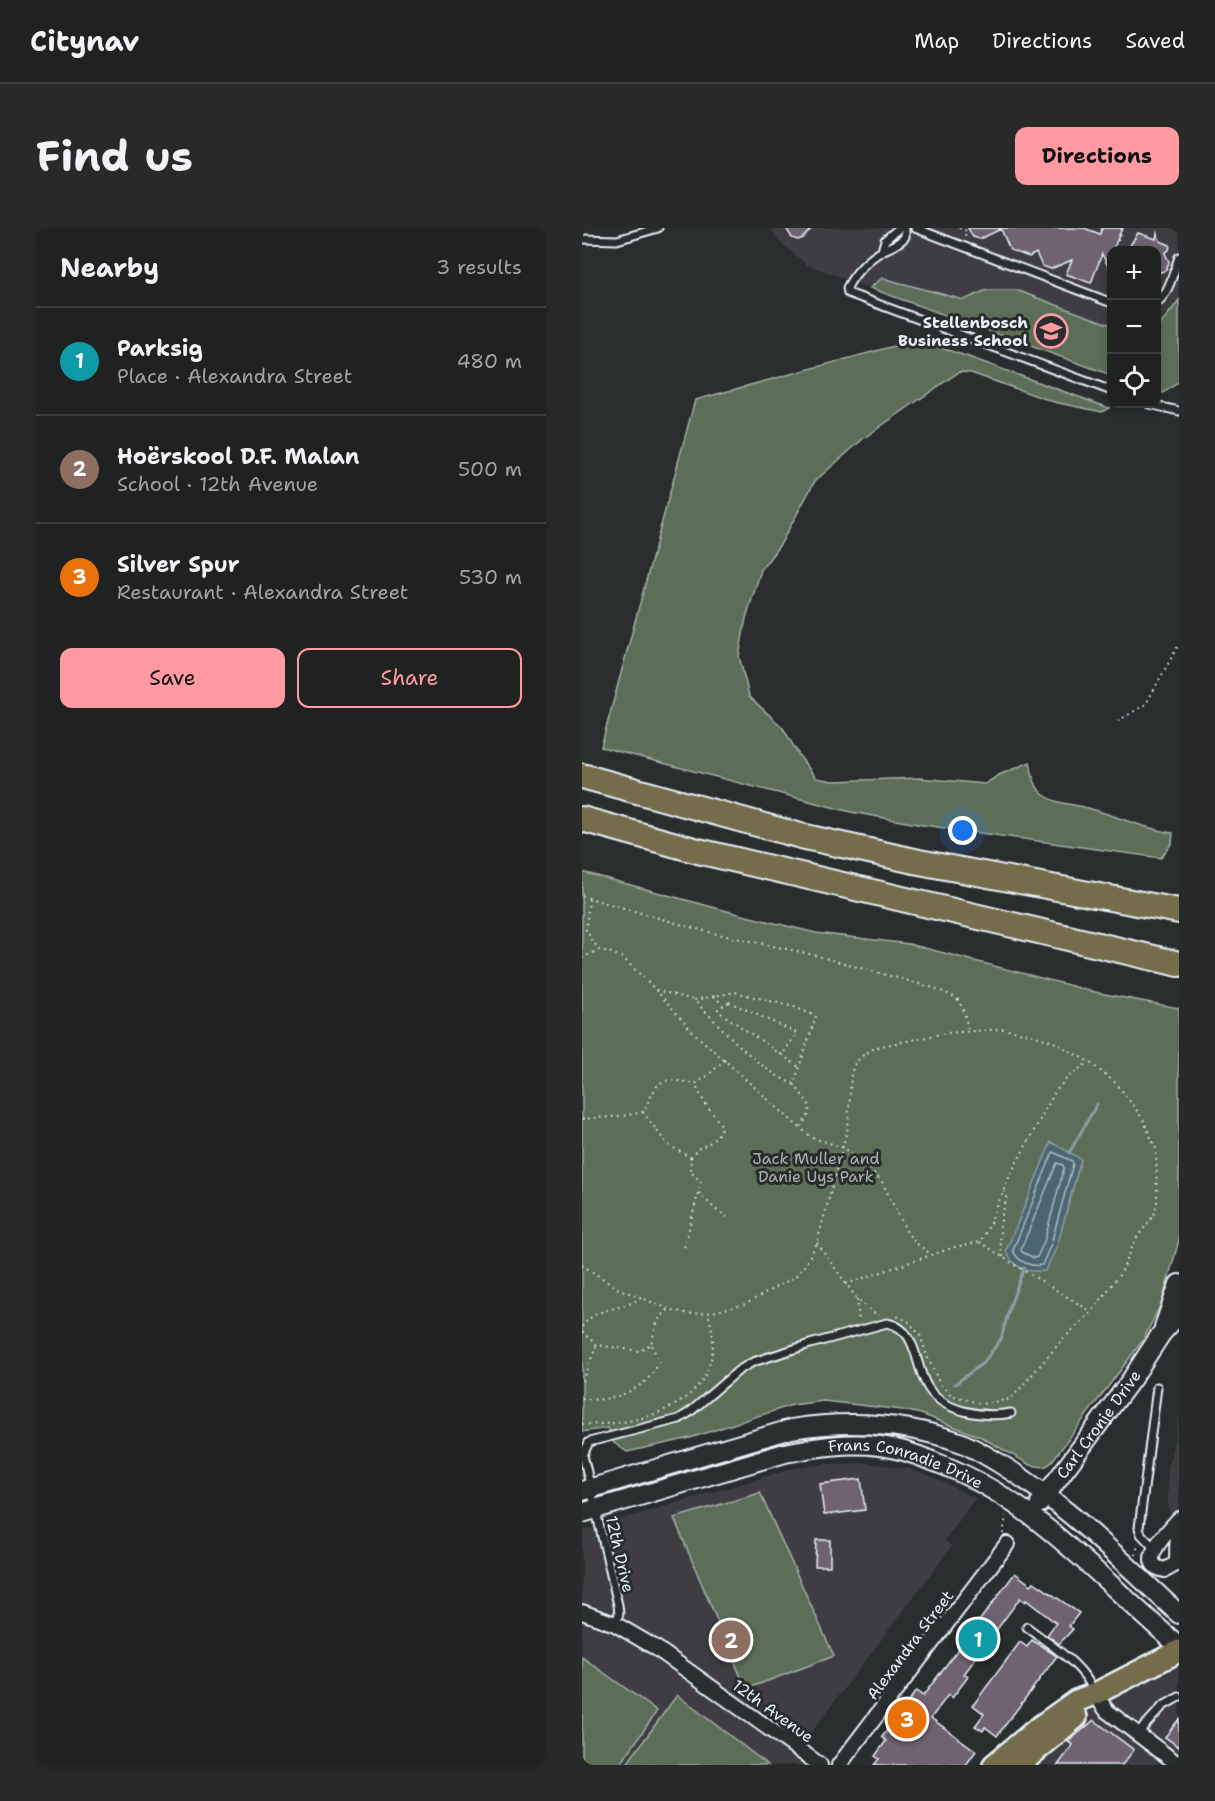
<!DOCTYPE html>
<html lang="en">
<head>
<meta charset="utf-8">
<style>
  body { margin:0; font-family:"Shantell Sans",sans-serif; background:#282a2a; color:#f1f3f6 }
  .controls { position:absolute; right:18px; top:18px; display:grid; overflow:hidden; border-radius:12px; box-shadow:0 3px 9px #0003 }
  .controls button { width:54px; height:54px; display:grid; place-items:center; padding:0; border:0; border-bottom:2px solid #3d3f40; background:#202222; color:#f1f3f6; font:30px sans-serif }
  .you { position:absolute; left:381px; top:603px; width:21px; height:21px; margin:-15px; border:4px solid #fff; border-radius:50%; background:#1a73e8; box-shadow:0 0 0 9px #1a73e833 }
  .badge { display:grid; place-items:center; width:39px; height:39px; border-radius:50%; background:#ff9aa2; color:#fff; font-size:20px; font-weight:700 }
  .pin { position:absolute; translate:-50% -50%; border:3px solid #fff; box-shadow:0 2px 6px #0006 }
  .list { margin:0; padding:0; list-style:none }
  h2 { display:flex; justify-content:space-between; align-items:center; height:78px; margin:0; padding:0 24px; font-size:26px }
  h2 small { font-size:20px; font-weight:400; color:#a2a4a5 }
  .list li { display:grid; grid-template-columns:39px 1fr auto; gap:18px; align-items:center; box-sizing:border-box; height:108px; padding:0 24px; border-top:2px solid #3d3f40 }
  .list b { display:block; font-size:22px; white-space:nowrap }
  .list p { margin:0; font-size:20px; white-space:nowrap; color:#a2a4a5 }
  .list em { font-size:20px; font-style:normal; color:#a2a4a5 }
  .actions { display:flex; gap:12px; padding:18px 24px }
  .actions a { flex:1; padding:14px 0; border:2px solid #ff9aa2; border-radius:12px; text-align:center; font-size:21px; color:#ff9aa2 }
  .actions .main { background:#ff9aa2; color:#111 }
  .icon { flex:none; width:33px; height:33px; fill:none; stroke:currentColor; stroke-width:2; stroke-linecap:round; stroke-linejoin:round }
  .map { position:relative; flex:none; width:597px; height:1537px; overflow:hidden; border-radius:12px }
  header { display:flex; align-items:center; gap:36px; box-sizing:border-box; height:84px; padding:0 30px; background:#202222; border-bottom:2px solid #3d3f40 }
  header strong { font-size:28px }
  nav { display:flex; gap:33px; margin-inline-start:auto; font-size:21px }
  .intro { display:flex; align-items:center; justify-content:space-between; box-sizing:border-box; height:144px; padding:0 36px }
  h1 { margin:0; font-size:42px }
  .button { padding:15px 27px; border-radius:12px; background:#ff9aa2; color:#111; font-size:21px; font-weight:700 }
  main { display:flex; gap:36px; padding:0 36px }
  aside { flex:1; background:#202222; border-radius:12px; box-shadow:0 3px 9px #0003 }
  .map>svg:first-child { display:block }
</style>
</head>
<body>
<header>
<strong>Citynav</strong>
<nav><a>Map</a><a>Directions</a><a>Saved</a></nav>
</header>
<div class="intro"><h1>Find us</h1><a class="button">Directions</a></div>
<main>
<aside>
<h2>Nearby<small>3 results</small></h2>
<ul class="list">
<li><span class="badge" style="background:#0f9aa8">1</span><div><b>Parksig</b><p>Place · Alexandra Street</p></div><em>480 m</em></li>
<li><span class="badge" style="background:#8d6e63">2</span><div><b>Hoërskool D.F. Malan</b><p>School · 12th Avenue</p></div><em>500 m</em></li>
<li><span class="badge" style="background:#e8710a">3</span><div><b>Silver Spur</b><p>Restaurant · Alexandra Street</p></div><em>530 m</em></li>
</ul>
<div class="actions"><a class="main">Save</a><a>Share</a></div>
</aside>
<div class="map">
<svg width="597" height="1537" viewBox="0 0 597 1537">
  <rect width="100%" height="100%" fill="#2a2d2e"/>
  <filter id="ink" filterUnits="userSpaceOnUse"><feTurbulence type="fractalNoise" baseFrequency=".0167" numOctaves="2"/><feDisplacementMap in="SourceGraphic" scale="12" xChannelSelector="R" yChannelSelector="G"/><feConvolveMatrix kernelMatrix="1 2 1 2 8 2 1 2 1" color-interpolation-filters="sRGB"/></filter>
  <g filter="url(#ink)">
    <path fill="#3f3d42" d="M188,0H597V154L581,165L575,163L574,22H530L529,147L225,37L198,14Z
      M597,1187V1318L586,1278V1243Z
      M286,1235L327,1241L351,1249L393,1270L363,1313L370,1318L225,1510L224,1537H0V1303L209,1241L244,1236Z
      M597,1424V1537L581,1527L574,1537H438L503,1484L516,1466Z"/>
    <path fill="#5b6e58" stroke="#a2b0a8" stroke-width="1.5" d="M300,50L382,72L405,62H434L529,97V147L288,60Z
      M597,72V154L581,165L575,163V101Z
      M334,112L384,128L527,180L520,184L472,174L389,145L377,144L282,210L233,253L199,315L179,342L164,390L157,428L167,468L201,500L218,529L234,550L251,553L337,550L403,556L417,547L448,534C450,545 452,560 462,567C476,577 491,576 506,580C535,588 562,601 591,605L590,615L579,630L341,597L269,584L19,519L113,172Z
      M0,644L160,687L234,705L327,716L517,765L597,780V1012L580,1074L561,1112L468,1236L462,1239L448,1237L399,1209L339,1186L321,1182L241,1173L210,1177L108,1210L45,1224L32,1215L26,1200L0,1204Z
      M178,1265L252,1428L164,1461L92,1290Z
      M0,1429L75,1483L38,1537H0Z
      M95,1467L186,1537H44Z"/>
    <path fill="#4b6670" stroke="#8a9ea6" stroke-width="1.5" d="M469,914L499,931L475,1018L463,1043C445,1044 432,1041 424,1023Z"/>
    <g fill="none" stroke-linecap="round" stroke-linejoin="round">
      <path stroke="#a9b9c2" stroke-width="1.5" d="M471,924L490,933L491,936L469,1016L460,1037C449,1039 435,1034 431,1022Z
        M475,935L481,937L482,940L462,1014L455,1029L452,1030L440,1024L439,1021Z"/>
      <path stroke="#8a9ea6" stroke-width="3" d="M487,925L515,876
        M373,1156L402,1134L419,1111L428,1078L442,1040"/>
    </g>
    <path fill="#706371" stroke="#e8f1f8" stroke-width="1.5" d="M204,0H230L221,10L216,12L210,10Z
      M386,0H502L518,6L520,0H540L531,22H530L526,38L520,26L509,55L484,46L490,32L469,41L460,38L454,25L447,29L428,22L419,1L398,11L391,9Z
      M556,5L574,11L575,5L578,13L588,17L587,22L583,25L587,34L584,42L574,46V22H545Z
      M279,1251L283,1282L242,1287L238,1256Z
      M234,1312H248V1338H233Z
      M433,1345L449,1357L452,1354L497,1385L487,1398L491,1401L477,1416L465,1407L474,1395L444,1372L443,1374L438,1370L382,1446L386,1449L370,1470L366,1467L349,1490L394,1523L384,1537H292L297,1531L293,1528L304,1513L300,1509L334,1463L341,1468Z
      M450,1412L475,1428L415,1508L403,1499L401,1503L393,1498L402,1486L391,1477L438,1414L445,1419Z
      M597,1491V1519L583,1509Z
      M512,1492L552,1522L540,1537H476L491,1517L486,1514Z"/>
    <g fill="none" stroke-linecap="round" stroke-linejoin="round">
      <g stroke="#e8f1f8" stroke-width="11">
        <path id="service" d="M323,0V9C316,16 311,18 302,22C287,30 272,45 265,60L266,65L530,163
          M333,0L530,75
          M0,11L35,12L76,0
          M300,23L303,12L317,0
          M574,75C587,67 592,42 597,29
          M567,176L597,183
          M573,1321L559,1306L557,1300L575,1159
          M33,1396L37,1386L36,1377L1,1227L7,1214L97,1191L108,1184L157,1142L171,1134L228,1116L305,1095C336,1101 332,1136 345,1158C359,1184 403,1190 429,1185
          M445,1399C469,1418 500,1435 512,1464
          M555,1506L581,1478L597,1469"/>
      </g>
      <g stroke="#e8f1f8" stroke-width="18">
        <path id="minor" d="M597,1291C587,1302 551,1337 583,1342L594,1336C597,1327 593,1318 597,1308
          M0,1384L33,1396L74,1420L238,1537
          M513,1466L525,1483L597,1537
          M257,1537L425,1316"/>
      </g>
      <g stroke="#e8f1f8" stroke-width="22">
        <g id="secondary">
          <path d="M582,1099L597,1056"/>
          <path d="M0,1263L209,1201C266,1192 325,1195 380,1215C394,1221 407,1229 420,1237C486,1277 540,1334 597,1386"/>
          <path id="s1" d="M458,1275L549,1152L579,1106L597,1086"/>
          <path id="s2" d="M0,1285L203,1225C234,1219 265,1214 298,1218C316,1220 333,1226 350,1233C451,1269 517,1351 597,1418"/>
        </g>
      </g>
      <g stroke="#e8f1f8" stroke-width="26">
        <path id="primary" d="M412,1537L456,1500L494,1473L513,1466L597,1423
          M437,1537L494,1489"/>
      </g>
      <g stroke="#e8f1f8" stroke-width="28">
        <path id="motorway" d="M0,548L219,608L337,634L597,683
          M0,591L116,623L597,736"/>
      </g>
      <path stroke="#e8f1f8" stroke-width="2" stroke-dasharray="1.5 4.5" stroke-linecap="butt" d="M377,0L385,3L382,10
        M536,13L541,0
        M536,493L564,476L597,416
        M0,668L122,703L232,727L352,760L375,770L382,783L386,802
        M7,671L4,702L16,721
        M0,730L17,722L27,724L41,730L74,762L113,806L218,900L231,910L260,919L281,933L300,954L326,1006L335,1016L350,1027
        M74,762L112,772
        M132,768L141,777
        M147,774L215,805L200,827L136,783V781Z
        M200,827L217,839
        M212,856C175,842 141,800 112,772L153,764L212,779L234,788L212,856L228,878L226,888L218,900
        M61,884L85,916L109,930L108,943L119,954L102,1020
        M0,891L41,888L61,884C78,852 73,848 113,856L124,849L143,832
        M109,930L115,921C126,917 136,910 140,898L122,874L113,856
        M117,965L133,981L145,989
        M398,1014L428,1034L510,1084
        M235,1015L275,1071L295,1087H297
        M421,1029C416,1005 417,993 425,970L422,963
        M0,1037L35,1060L87,1081L107,1086L126,1085L164,1076L214,1048L223,1037L235,1015L266,899L269,846L272,837L280,828L294,819L365,805L421,801L447,806L472,814L507,834L535,856L561,891L574,921L575,974L572,987L553,1012L540,1043L510,1084L481,1111L429,1171L400,1176L369,1167L358,1156L345,1128L338,1107L326,1093L312,1087
        M264,1056L373,1019L398,1014L405,1002L429,945L473,864L486,849L507,834
        M275,1071L277,1095
        M0,1099C15,1077 41,1083 58,1070
        M0,1104L15,1117L57,1123L69,1116L76,1092L87,1081
        M0,1153L15,1117
        M0,1170C26,1177 68,1161 77,1133L69,1116
        M0,1196C68,1199 152,1170 126,1085
        M421,1306L424,1288
        M554,1327L556,1315"/>
      <use href="#service" stroke="#2a2d2e" stroke-width="7"/>
      <use href="#minor" stroke="#2a2d2e" stroke-width="14"/>
      <use href="#secondary" stroke="#2a2d2e" stroke-width="18"/>
      <use href="#primary" stroke="#746c4b" stroke-width="21"/>
      <use href="#motorway" stroke="#746c4b" stroke-width="24"/>
    </g>
  </g>
  <defs>
    <g id="university-ring" transform="scale(1.725)"><circle r="9.5" fill="#2a2d2e" stroke="#ff9aa2" stroke-width="1.5"/><path d="M0-5L7-2L0 1L-7-2ZM-4 1L0 2.5L4 1V4Q0 6-4 4Z" fill="#ff9aa2"/></g>
  </defs>
  <g fill-rule="evenodd">
    <use href="#university-ring" x="469" y="103"/>
  </g>
  <g text-anchor="middle" dominant-baseline="central" stroke-width="6" stroke-linejoin="round" paint-order="stroke">
    <g font-size="16" font-weight="bold" fill="#e8f1f8" stroke="#2a2d2e" text-anchor="end">
      <text x="446" y="94">Stellenbosch<tspan x="446" dy="18">Business School</tspan></text>
    </g>
    <g font-size="16" fill="#a9b6b0" stroke="#2a2d2e">
      <text x="234" y="930">Jack Muller and<tspan x="234" dy="18">Danie Uys Park</tspan></text>
    </g>
    <g font-size="16" fill="#e8f1f8" stroke="#2a2d2e">
      <text stroke="none"><textPath href="#s1" startOffset="98">Carl Cronje Drive</textPath></text>
      <text stroke="none"><textPath href="#s2" startOffset="336">Frans Conradie Drive</textPath></text>
      <text transform="translate(38 1326) rotate(77)">12th Drive</text>
      <text transform="translate(328 1417) rotate(-53)">Alexandra Street</text>
      <text transform="translate(191 1483) rotate(36)">12th Avenue</text>
    </g>
  </g>
</svg>
<div class="controls">
<button>+</button>
<button>−</button>
<button><svg class="icon" aria-label="locate" viewBox="0 0 24 24"><circle cx="12" cy="12" r="6"/><path d="M12 2v4M12 18v4M2 12h4M18 12h4"/></svg></button>
</div>
<div class="you"></div>
<div class="pin badge" style="left:396px;top:1411px;background:#0f9aa8">1</div>
<div class="pin badge" style="left:149px;top:1412px;background:#8d6e63">2</div>
<div class="pin badge" style="left:325px;top:1491px;background:#e8710a">3</div>
</div>
</main>
</body>
</html>
